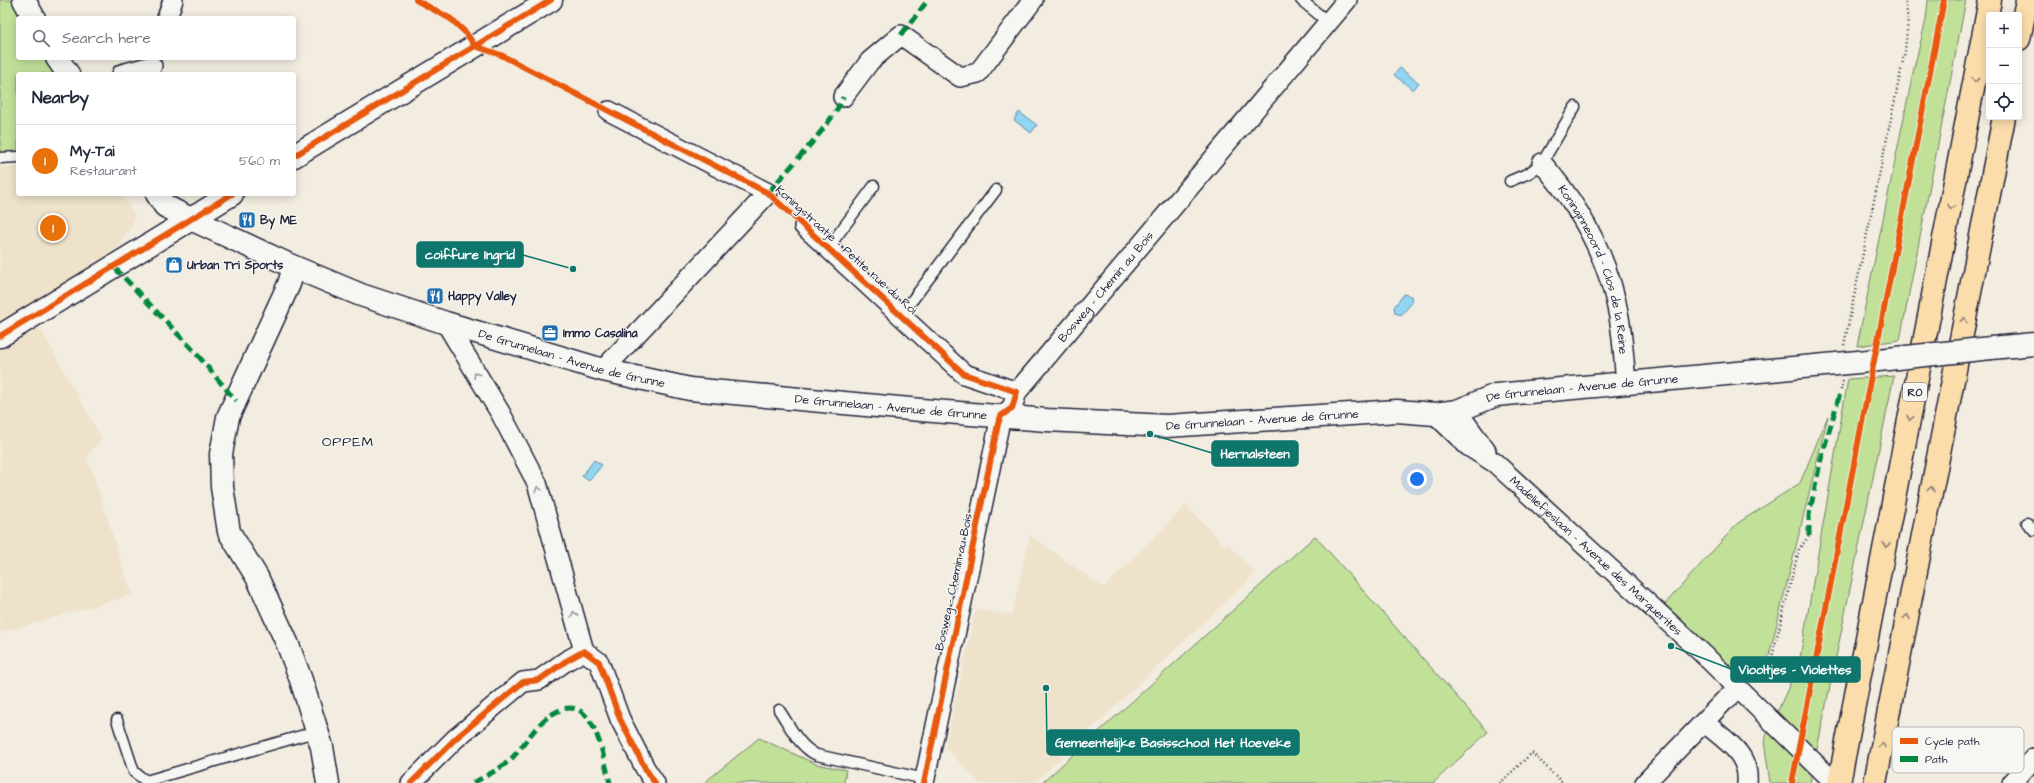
<!DOCTYPE html>
<html lang="en">
<head>
<meta charset="utf-8">
<style>
  body { margin:0; font-family:"Architects Daughter",sans-serif; background:#f6f6f7; color:#1f2937 }
  .controls { position:absolute; right:12px; top:12px; display:grid; overflow:hidden; border-radius:4px; box-shadow:0 2px 10px #0003 }
  .controls button { width:36px; height:36px; display:grid; place-items:center; padding:0; border:0; border-bottom:1px solid #e0e1e3; background:#fff; color:#1f2937; font:20px sans-serif }
  .you { position:absolute; left:1417px; top:479px; width:14px; height:14px; margin:-10px; border:3px solid #fff; border-radius:50%; background:#1a73e8; box-shadow:0 0 0 6px #1a73e833 }
  .badge { display:grid; place-items:center; width:26px; height:26px; border-radius:50%; background:#0b8043; color:#fff; font-size:13px; font-weight:700 }
  .pin { position:absolute; translate:-50% -50%; border:2px solid #fff; box-shadow:0 1px 4px #0006 }
  .list { margin:0; padding:0; list-style:none }
  h2 { display:flex; justify-content:space-between; align-items:center; height:52px; margin:0; padding:0 16px; font-size:17px }
  h2 small { font-size:13px; font-weight:400; color:#747a83 }
  .list li { display:grid; grid-template-columns:26px 1fr auto; gap:12px; align-items:center; box-sizing:border-box; height:72px; padding:0 16px; border-top:1px solid #e0e1e3 }
  .list b { display:block; font-size:15px; white-space:nowrap }
  .list p { margin:0; font-size:13px; white-space:nowrap; color:#747a83 }
  .list em { font-size:13px; font-style:normal; color:#747a83 }
  .icon { flex:none; width:22px; height:22px; fill:none; stroke:currentColor; stroke-width:2; stroke-linecap:round; stroke-linejoin:round }
  .map { position:relative; flex:none; width:2034px; height:783px; overflow:hidden }
  .search { position:absolute; background:#fff; box-shadow:0 2px 10px #0003; left:16px; top:16px; width:280px; height:44px; display:flex; align-items:center; gap:10px; box-sizing:border-box; padding:0 14px; border-radius:4px; color:#747a83; font-size:15px }
  .panel { position:absolute; background:#fff; box-shadow:0 2px 10px #0003; left:16px; top:72px; width:280px; height:124px; border-radius:4px }
  .map>svg:first-child { display:block }
</style>
</head>
<body>
<div class="map">
<svg width="2034" height="783" viewBox="0 0 2034 783">
  <rect width="100%" height="100%" fill="#f2ede0"/>
  <filter id="ink" filterUnits="userSpaceOnUse"><feTurbulence type="fractalNoise" baseFrequency=".025" numOctaves="2"/><feDisplacementMap in="SourceGraphic" scale="8" xChannelSelector="R" yChannelSelector="G"/><feConvolveMatrix kernelMatrix="1 2 1 2 8 2 1 2 1" color-interpolation-filters="sRGB"/></filter>
  <g filter="url(#ink)">
    <path fill="#eee2cb" d="M0,167H18V194H122L135,215L133,224L118,244L119,247L27,310L41,330L102,439L87,456L132,595L0,633Z
      M1186,505L1225,546L1228,544L1256,573L1034,783H979L945,747L976,609L1012,615L1030,535L1104,588Z"/>
    <path fill="#c1e098" stroke="#72816a" d="M0,0H13L22,18H18V58H47L58,74H18V162L0,163Z
      M1928,0H1966L1900,340L1857,346L1914,68L1926,20Z
      M1894,376L1810,783H1770L1764,741L1799,664L1848,379Z
      M1828,416L1769,656L1744,681L1665,604L1738,523L1800,483Z
      M1315,536L1488,732L1433,783H1042Z
      M759,738L816,764L846,770L844,783H704Z"/>
    <path fill="#90d5f2" stroke="#648da9" d="M1400,68L1419,83L1413,90L1394,75Z
      M1019,112L1037,125L1031,133L1014,120Z
      M1404,294L1411,296L1412,303L1401,315L1395,313L1394,307Z
      M594,460L602,465L589,481L582,476Z"/>
    <g fill="none" stroke-linecap="round" stroke-linejoin="round">
      <g stroke="#22223b" stroke-width="13">
        <path id="lane" d="M1301,0L1328,22
          M0,158L18,157
          M1510,181L1529,173L1542,163L1575,107
          M828,248L874,186
          M901,315L996,190
          M2027,523L2034,530
          M779,710C790,726 799,747 817,755L925,779
          M117,720L134,772L146,781
          M146,783V781L318,731"/>
      </g>
      <g stroke="#22223b" stroke-width="22">
        <g id="street">
          <path d="M167,18L173,0"/>
          <path d="M122,74L152,66"/>
          <path d="M843,97L870,61L901,35L960,77L978,73L1033,0"/>
          <path id="s1" d="M1542,163C1580,207 1609,259 1619,317C1623,339 1624,362 1626,384"/>
          <path d="M804,226L964,374L1017,392"/>
          <path d="M446,323L501,414L537,483L584,651L599,662L620,719L645,768L655,783"/>
          <path d="M603,370L768,193L609,111"/>
          <path d="M1457,411L1486,451"/>
          <path id="s2" d="M1435,414L1468,446L1495,463L1702,653L1835,783"/>
          <path d="M1704,722C1724,740 1750,753 1747,783"/>
          <path d="M411,783L455,739L523,682L539,680L566,661L584,651"/>
          <path id="s3" d="M924,783L1001,416L1012,408L1017,392L1347,0"/>
          <path d="M1645,783L1724,701L1739,689"/>
          <path d="M2012,783L2034,758"/>
        </g>
      </g>
      <g stroke="#22223b" stroke-width="25">
        <g id="secondary">
          <path d="M24,0L34,18"/>
          <path d="M57,58L68,74"/>
          <path d="M294,156L551,0"/>
          <path id="s4" d="M157,194L165,206L191,219L294,267L361,295L446,323L603,370L690,389L921,410L1047,420L1167,426L1397,411L1435,414L1457,411L1496,395L1869,361"/>
          <path d="M294,267L289,284L228,417L221,454L222,487L229,532L257,577L288,645L301,680L322,747L328,783"/>
          <path d="M0,336L232,194"/>
          <path d="M1991,348L2034,344"/>
        </g>
      </g>
      <g stroke="#22223b" stroke-width="25">
        <path id="highway" d="M2019,39L2027,0
          M1839,783L1990,0
          M1875,783L2004,117"/>
      </g>
      <path stroke="#22223b" stroke-width="2.5" stroke-dasharray="1 3" stroke-linecap="butt" d="M780,206L791,215
        M1844,345L1905,51L1908,20L1905,0
        M1841,390L1843,381
        M1751,678L1772,657L1799,549L1809,536
        M1500,783L1532,753L1563,783"/>
      <use href="#lane" stroke="#f6f6f2" stroke-width="10"/>
      <use href="#street" stroke="#f6f6f2" stroke-width="19"/>
      <use href="#secondary" stroke="#f6f6f2" stroke-width="22"/>
      <use href="#highway" stroke="#faddab" stroke-width="22"/>
      <g stroke="#22223b" stroke-width="25" stroke-linecap="butt">
        <path id="secondary-bridge" d="M1869,361L1991,348"/>
      </g>
      <use href="#secondary-bridge" stroke="#f6f6f2" stroke-width="22"/>
      <path stroke="#00873e" stroke-width="5" stroke-dasharray="10 5" stroke-linecap="butt" d="M901,35L928,0
        M768,193C786,171 835,121 843,97
        M114,267L195,352L236,401
        M1809,536V515L1821,459L1841,390
        M473,783C487,775 501,769 512,758C523,747 531,732 543,721C592,679 601,749 610,783"/>
      <g stroke="#f6f6f2" stroke-width="8">
        <path id="cycleway" d="M416,0L451,19L466,33L475,46L501,55L768,193L964,374L1017,392L1012,408L1001,416L998,424L924,783
          M294,156L551,0
          M0,336L232,194
          M411,783L455,739L523,682L539,680L566,661L584,651L599,662L620,719L645,768L655,783
          M1792,783L1944,0"/>
      </g>
      <use href="#cycleway" stroke="#e8590c" stroke-width="6"/>
    </g>
    <defs><path id="oneway-chevron" d="M-2-3.5L2.5 0L-2 3.5" fill="none" stroke-width="1.6" stroke-linecap="round" stroke-linejoin="round"/></defs>
    <g stroke="#8e8073">
      <use href="#oneway-chevron" transform="translate(1975 80) rotate(101)"/>
      <use href="#oneway-chevron" transform="translate(1951 207) rotate(101)"/>
      <use href="#oneway-chevron" transform="translate(1964 320) rotate(-79)"/>
      <use href="#oneway-chevron" transform="translate(1910 418) rotate(101)"/>
      <use href="#oneway-chevron" transform="translate(1931 489) rotate(-79)"/>
      <use href="#oneway-chevron" transform="translate(1886 545) rotate(101)"/>
      <use href="#oneway-chevron" transform="translate(1907 617) rotate(-79)"/>
      <use href="#oneway-chevron" transform="translate(1882 745) rotate(-79)"/>
    </g>
    <g stroke="#9797a0">
      <use href="#oneway-chevron" transform="translate(476 375) rotate(-122)"/>
      <use href="#oneway-chevron" transform="translate(538 489) rotate(-107)"/>
      <use href="#oneway-chevron" transform="translate(574 614) rotate(-106)"/>
    </g>
  </g>
  <defs>
    <g id="restaurant-square" transform="scale(0.9)"><rect x="-9" y="-9" width="18" height="18" rx="4" fill="#1f6fb2" stroke="#f6f6f2"/><path d="M-5-6h1v4h1v-4h1v4h1v-4h1v5L-1.5 .5V6h-2V.5L-5-1ZM5-6V6H3V1.5H1.5Q1.5-4 5-6Z" fill="#fff"/></g>
    <g id="shop-square" transform="scale(0.9)"><rect x="-9" y="-9" width="18" height="18" rx="4" fill="#1f6fb2" stroke="#f6f6f2"/><path d="M-5-2.5h2.3a2.7 3.5 0 0 1 5.4 0H5L5.5 6h-11ZM-1.5-2.5h3a1.5 2.3 0 0 0-3 0Z" fill="#fff"/></g>
    <g id="office-square" transform="scale(0.9)"><rect x="-9" y="-9" width="18" height="18" rx="4" fill="#1f6fb2" stroke="#f6f6f2"/><path d="M-6-3h4V-5.5h4V-3h4V5H-6ZM-1-4.5V-3h2v-1.5ZM-6 0V1H6V0Z" fill="#fff"/></g>
  </defs>
  <g fill-rule="evenodd">
    <use href="#restaurant-square" x="247" y="220"/>
    <use href="#shop-square" x="174" y="265"/>
    <use href="#restaurant-square" x="435" y="296"/>
    <use href="#office-square" x="550" y="333"/>
  </g>
  <g text-anchor="middle" dominant-baseline="central" stroke-width="3" stroke-linejoin="round" paint-order="stroke">
    <rect fill="#f6f6f2" stroke="#626272" stroke-width="1" x="1903" y="383" width="24" height="18" rx="3"/>
    <g font-size="11" font-weight="bold" fill="#22223b">
      <text x="1915" y="392">R0</text>
    </g>
    <g font-size="12" font-weight="bold" fill="#22223b" stroke="#f6f6f2" text-anchor="start">
      <text x="260" y="220">By ME</text>
      <text x="187" y="265">Urban Tri Sports</text>
      <text x="448" y="296">Happy Valley</text>
      <text x="563" y="333">Immo Casalina</text>
    </g>
    <g font-size="12" fill="#22223b" stroke="#f6f6f2">
      <text transform="translate(846 250) rotate(42)">Koningstraatje - Petite rue du Roi</text>
      <text stroke="none"><textPath href="#s1" startOffset="121">Koninginneoord - Clos de la Reine</textPath></text>
      <text stroke="none"><textPath href="#s3" startOffset="543">Bosweg - Chemin au Bois</textPath></text>
      <text stroke="none"><textPath href="#s4" startOffset="450">De Grunnelaan - Avenue de Grunne</textPath></text>
      <text stroke="none"><textPath href="#s4" startOffset="1470">De Grunnelaan - Avenue de Grunne</textPath></text>
      <text stroke="none"><textPath href="#s4" startOffset="774">De Grunnelaan - Avenue de Grunne</textPath></text>
      <text stroke="none"><textPath href="#s4" startOffset="1146">De Grunnelaan - Avenue de Grunne</textPath></text>
      <text stroke="none"><textPath href="#s2" startOffset="215">Madeliefjeslaan - Avenue des Marguerites</textPath></text>
      <text transform="translate(954 582) rotate(-78)">Bosweg - Chemin au Bois</text>
    </g>
    <g font-size="14" letter-spacing="1" fill="#22223b" stroke="#f6f6f2">
      <text x="348" y="442">OPPEM</text>
    </g>
  </g>
  <rect x="1892" y="727" width="132" height="46" rx="6" fill="#f6f6f2" stroke="#b6b6bb" stroke-width="1"/>
  <rect x="1900" y="738" width="18" height="6" fill="#e8590c"/>
  <rect x="1900" y="756" width="18" height="6" fill="#00873e"/>
  <g font-size="11" fill="#22223b">
    <text x="1925" y="745">Cycle path</text>
    <text x="1925" y="763">Path</text>
  </g>
  <path fill="none" stroke="#0f766e" stroke-width="1.5" d="M573 269L523 255M1150 434L1212 453M1671 646L1731 669M1046 688L1047 743"/>
  <g fill="#0f766e" stroke="#f6f6f2" stroke-width="1.5">
    <circle cx="573" cy="269" r="4"/>
    <circle cx="1150" cy="434" r="4"/>
    <circle cx="1671" cy="646" r="4"/>
    <circle cx="1046" cy="688" r="4"/>
  </g>
  <g fill="#0f766e" stroke="#0f766e" stroke-width="1.5">
    <rect x="417" y="242" width="106" height="25" rx="4"/>
    <rect x="1212" y="441" width="86" height="25" rx="4"/>
    <rect x="1731" y="657" width="129" height="25" rx="4"/>
    <rect x="1047" y="730" width="252" height="25" rx="4"/>
  </g>
  <g font-size="13" text-anchor="middle" font-weight="bold" fill="#fff">
    <text x="470" y="259">coiffure Ingrid</text>
    <text x="1255" y="458">Hernalsteen</text>
    <text x="1795" y="674">Viooltjes - Violettes</text>
    <text x="1173" y="747">Gemeentelijke Basisschool Het Hoeveke</text>
  </g>
</svg>
<div class="controls">
<button>+</button>
<button>−</button>
<button><svg class="icon" aria-label="locate" viewBox="0 0 24 24"><circle cx="12" cy="12" r="6"/><path d="M12 2v4M12 18v4M2 12h4M18 12h4"/></svg></button>
</div>
<div class="you"></div>
<div class="pin badge" style="left:53px;top:228px;background:#e8710a">1</div>
<div class="search"><svg class="icon" aria-label="search" viewBox="0 0 24 24"><circle cx="10" cy="10" r="6"/><path d="M15 15l6 6"/></svg>Search here</div>
<section class="panel">
<h2>Nearby<small></small></h2>
<ul class="list">
<li><span class="badge" style="background:#e8710a">1</span><div><b>My-Tai</b><p>Restaurant</p></div><em>560 m</em></li>
</ul>
</section>
</div>
</body>
</html>
